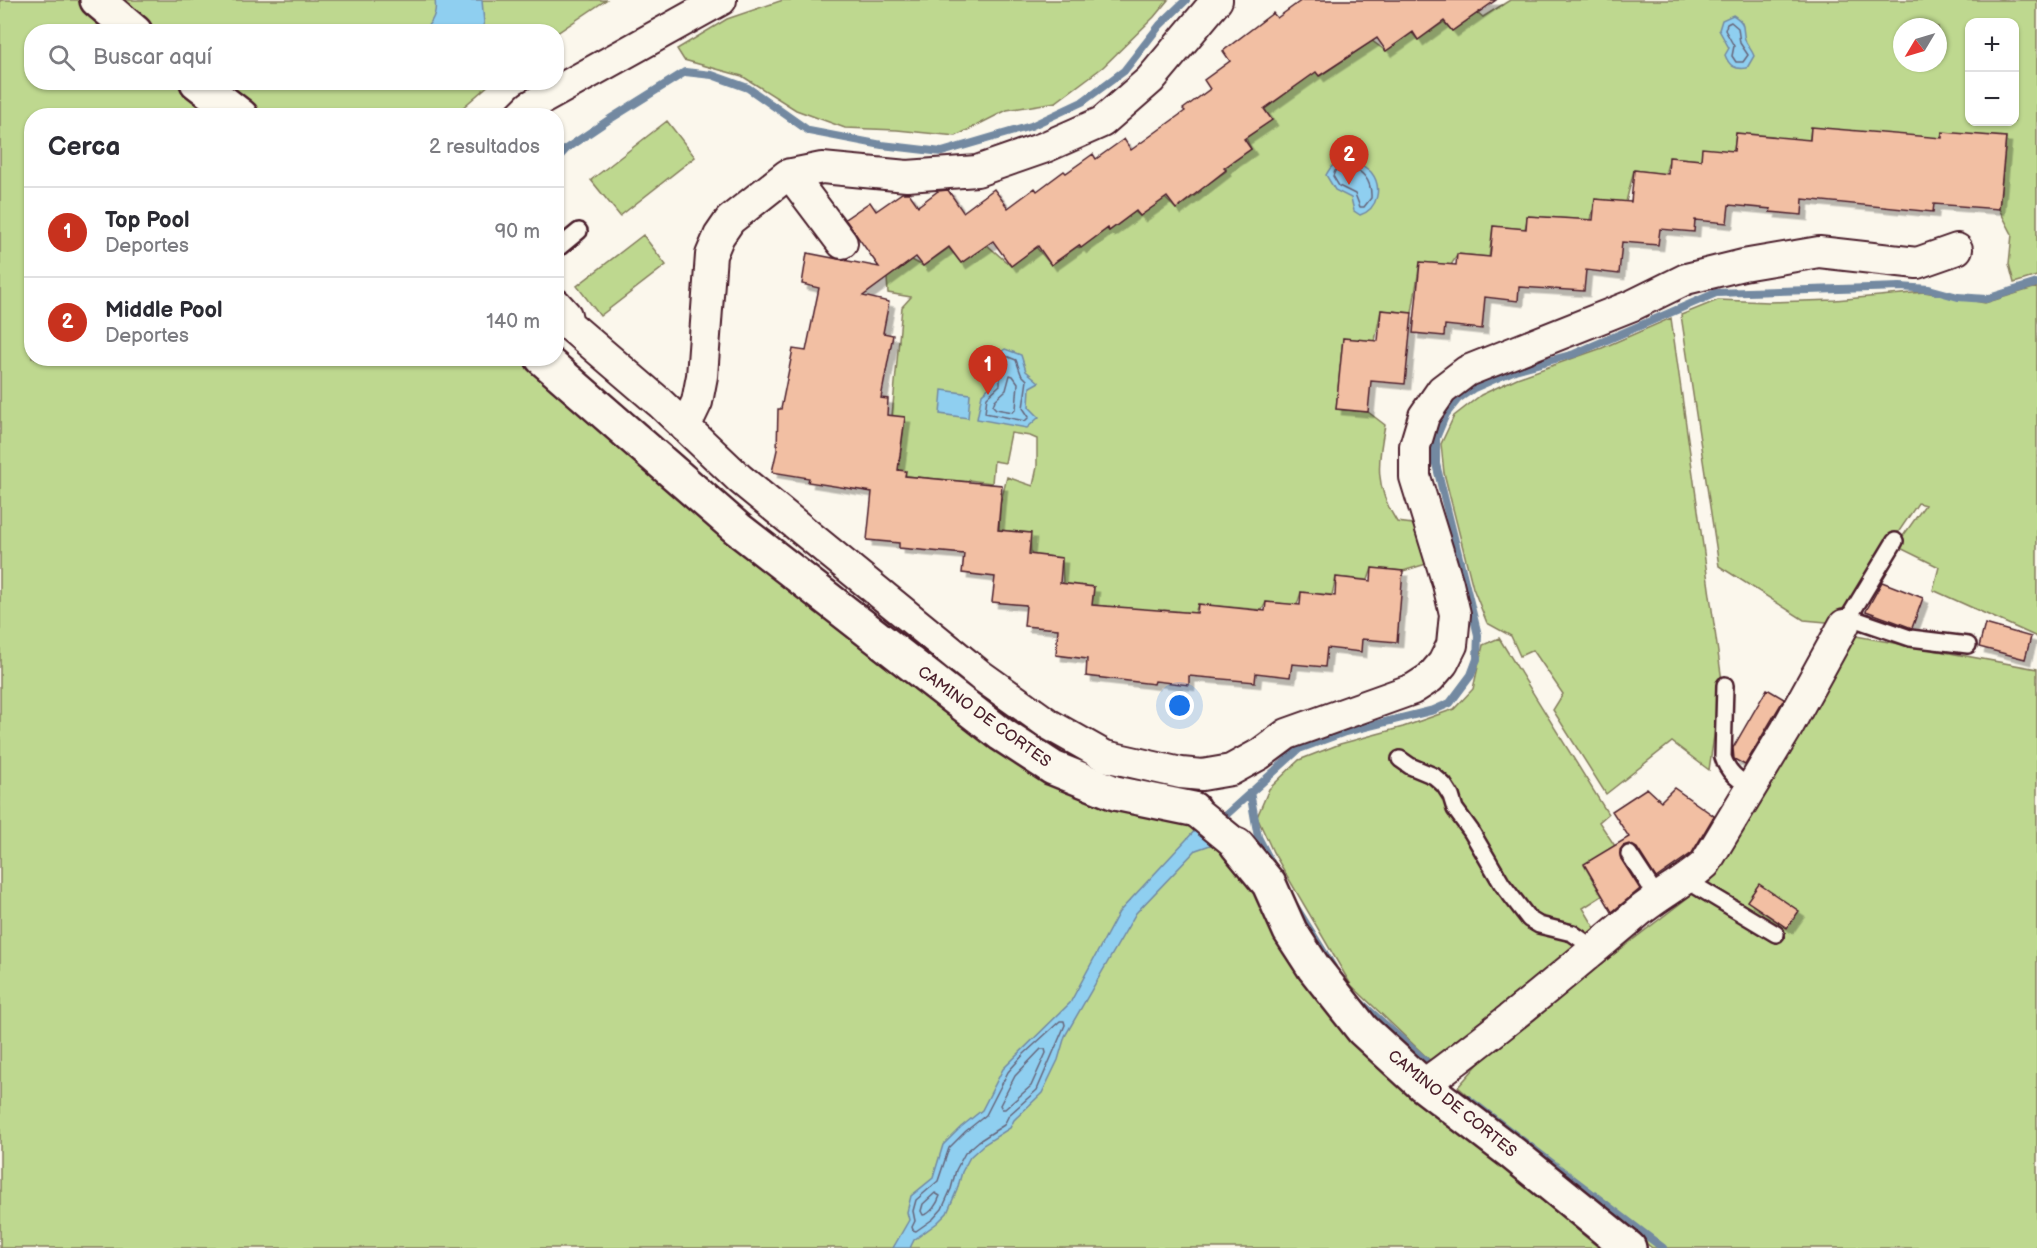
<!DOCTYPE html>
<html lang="es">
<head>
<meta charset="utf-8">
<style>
  body { margin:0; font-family:"Balsamiq Sans",sans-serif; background:#f2f2f3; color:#2b2b33 }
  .controls { position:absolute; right:18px; top:18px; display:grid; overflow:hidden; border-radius:12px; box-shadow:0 2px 4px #0004 }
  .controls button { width:54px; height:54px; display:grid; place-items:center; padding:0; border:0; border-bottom:2px solid #e1e1e2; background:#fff; color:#2b2b33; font:30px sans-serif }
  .compass { position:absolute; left:1893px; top:18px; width:54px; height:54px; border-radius:50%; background:#fff; box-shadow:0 2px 4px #0004; rotate:232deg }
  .you { position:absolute; left:1180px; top:706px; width:21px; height:21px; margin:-15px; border:4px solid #fff; border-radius:50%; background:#1a73e8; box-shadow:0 0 0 9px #1a73e833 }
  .badge { display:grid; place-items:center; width:39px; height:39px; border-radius:50%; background:#c8321e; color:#fff; font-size:20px; font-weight:700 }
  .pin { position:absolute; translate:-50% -50px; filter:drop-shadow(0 2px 3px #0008) }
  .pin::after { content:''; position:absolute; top:32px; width:21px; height:18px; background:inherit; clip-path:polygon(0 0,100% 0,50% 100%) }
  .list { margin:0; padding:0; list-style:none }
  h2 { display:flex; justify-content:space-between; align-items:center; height:78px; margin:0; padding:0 24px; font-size:26px }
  h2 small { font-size:20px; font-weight:400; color:#7c7c81 }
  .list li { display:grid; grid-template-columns:39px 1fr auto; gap:18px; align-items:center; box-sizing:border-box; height:90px; padding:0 24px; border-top:2px solid #e1e1e2 }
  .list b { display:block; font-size:22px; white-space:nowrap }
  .list p { margin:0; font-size:20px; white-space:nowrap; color:#7c7c81 }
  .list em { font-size:20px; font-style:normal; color:#7c7c81 }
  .icon { flex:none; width:33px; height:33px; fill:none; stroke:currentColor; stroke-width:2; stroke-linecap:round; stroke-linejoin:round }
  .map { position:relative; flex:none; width:2037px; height:1248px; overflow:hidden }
  .search { position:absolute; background:#fff; box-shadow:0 2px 4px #0004; left:24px; top:24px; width:540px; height:66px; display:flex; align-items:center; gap:15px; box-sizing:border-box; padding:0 21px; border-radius:24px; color:#7c7c81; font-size:22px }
  .panel { position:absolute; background:#fff; box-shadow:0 2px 4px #0004; left:24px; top:108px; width:540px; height:258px; border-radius:24px }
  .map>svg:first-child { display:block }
</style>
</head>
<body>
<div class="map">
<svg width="2037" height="1248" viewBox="0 0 2037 1248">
  <defs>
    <filter id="shadow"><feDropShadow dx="5.5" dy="5.5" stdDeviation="0" flood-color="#0004"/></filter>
  </defs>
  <rect width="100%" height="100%" fill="#fbf7ec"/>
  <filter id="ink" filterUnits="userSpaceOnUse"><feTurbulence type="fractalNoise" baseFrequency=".0167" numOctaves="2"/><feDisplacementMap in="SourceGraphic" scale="12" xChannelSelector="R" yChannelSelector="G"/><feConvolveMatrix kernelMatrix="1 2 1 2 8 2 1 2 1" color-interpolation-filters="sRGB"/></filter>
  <g filter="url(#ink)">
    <path fill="#bed88f" stroke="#847c5d" stroke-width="1.5" fill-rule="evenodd" d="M0,0H81L119,31L32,32V82L181,83L221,115L32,116V358L525,359L1035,772L1199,826L1219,842L1376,1062L1599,1248H0Z
      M120,0H606L557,33L556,32L159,31Z
      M783,0H1168L1154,17L1103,67L1056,102L1007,110L956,136L897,130L845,128L796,110L742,76L684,60L677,49L727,19Z
      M1510,0H2037V276L2014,283L2009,264L2012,234L1999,209L2006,137L1942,133L1940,141L1811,128L1809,144L1777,141L1774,136L1736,133L1734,151L1701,160L1670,157L1665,174L1634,170L1626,202L1595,199L1591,220L1528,216L1525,229L1493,226L1489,257L1458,254L1451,265L1420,262L1412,313L1381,310L1375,341L1343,338L1336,409L1368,412L1385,425C1377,464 1375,487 1397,522L1421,525L1433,562L1403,571L1372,568L1368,580L1336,577L1332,595L1301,592L1297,605L1266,602L1262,610L1198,604L1195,613L1164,610L1161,613L1092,605L1094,587L1063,584L1062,558L1031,555L1030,533L999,530L1000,505L1007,477L1033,486L1037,467V439L1030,436L1011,433L1005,463L994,461L992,483L969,480V482L906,476L905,471L879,469L900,457L905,418L892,416L902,307L911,297L888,293L887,278L912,260L923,266L949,248L961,263L987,245L1011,266L1036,247L1051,265L1077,247L1081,248L1106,229L1109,231L1135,212L1140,216L1165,198L1176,209L1201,191V189L1226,171V167L1251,149L1246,138L1271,120L1265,109L1316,71L1320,76L1372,41L1386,51L1412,33L1418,40L1444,22L1452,31L1478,13L1483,17ZM1970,22H2014V122H1970ZM1902,27H1938V63H1902Z
      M223,83H491L453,116L265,115Z
      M667,121L695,157L620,216L591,180Z
      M643,235L666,265L600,316L577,286Z
      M2037,287V637L1933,590L1939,567L1896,546L1925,505L1918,503L1837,623L1804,620L1719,566L1681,315L1718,300L1769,302L1835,300L1924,292L1985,303Z
      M1671,318L1722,681L1709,770L1672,742L1606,794L1553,710L1563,694L1533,650L1520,656L1511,636L1487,623L1473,588L1444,473L1441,444L1454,416L1481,395L1517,378L1602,348Z
      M1856,636L2037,669V1248H1652L1563,1177L1458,1087L1494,1046L1716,876Z
      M1499,638L1608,814L1599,822L1615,846L1584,865L1602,896L1583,908L1598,933L1437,1067L1351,985L1273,852L1257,817L1269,789L1299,760L1340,744L1403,727L1454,709L1473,689L1483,645Z"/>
    <path fill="#8fcff0" stroke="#7389a1" stroke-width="1.5" d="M435,0H482L484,23L481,31H421C432,24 437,13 435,0Z
      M1733,15C1749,25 1740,29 1746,42C1749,48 1752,50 1754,56L1747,68C1735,70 1729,66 1725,55L1729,48L1719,30L1722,20Z
      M1347,157C1355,162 1364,165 1371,172C1383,187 1378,209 1360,215L1354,211L1351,198L1335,190L1326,175C1331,165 1337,161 1347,157Z
      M1005,349L1021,355L1026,371L1039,382L1030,387L1029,407L1039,417L1027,428L977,419L982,394L994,383V357Z
      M942,390L970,394L968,418L940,414Z
      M1199,826L1219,842L1196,850L1136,913L1065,1036L1058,1060L1042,1093L1014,1120L1010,1128L983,1145L970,1157L962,1172L957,1190L947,1213L937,1223L914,1240L910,1248H893L909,1220L907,1212L911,1196L933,1178L943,1145L961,1127L982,1110L1003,1069L1070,1003L1119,912Z"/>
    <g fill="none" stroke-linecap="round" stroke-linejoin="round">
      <path stroke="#66657a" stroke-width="1.5" d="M1731,22L1738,28L1740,43L1748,55L1743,62H1736L1732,56L1734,46L1725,30L1727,24Z
        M1346,164C1362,171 1372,179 1371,198L1364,207H1360L1355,194L1339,186L1333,176L1335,171Z
        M1006,356L1016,360L1021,374L1027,380L1023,408L1029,417L1025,421L985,413L987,397L1000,385V361Z
        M1010,375L1013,376L1018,383L1016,409L1013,412L996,409L993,406L995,400L1006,390Z
        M1060,1021H1064L1065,1025L1037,1090L1009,1115L1004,1125L979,1141L965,1153L956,1170L951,1189L942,1209L933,1219L916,1231L913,1230L912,1227L915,1221L913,1211L916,1200L938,1181L949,1148L966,1131L986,1115L1008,1072L1024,1054Z
        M1041,1049H1045L1046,1053L1031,1086L1005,1109H1002L1000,1105L1015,1076Z
        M935,1193L940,1196C937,1204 931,1214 923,1215L921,1211L923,1204Z"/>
      <path stroke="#7389a1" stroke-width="8" d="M556,160L567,148L610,119L685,72L712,75L748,88L809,131L882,145L942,152L1031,126L1082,102L1124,71L1160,25L1186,0
        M1250,792L1258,837L1272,864
        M1217,823L1299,749L1345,732L1434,710L1450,703L1471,675L1477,659L1478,635L1436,464V438L1446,414L1458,399L1474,388L1515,370L1574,354L1716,293L1900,287L1929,289L1958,297L1986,299L2037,283
        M1294,904L1333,967
        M1361,1003L1430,1065
        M1468,1099L1663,1248"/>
    </g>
    <path fill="#f2bfa3" stroke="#4a1f2b" stroke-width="1.5" filter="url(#shadow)" d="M1302,0H1496L1452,31L1444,21L1418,40L1413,32L1386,51L1377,38L1319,76L1316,72L1264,109L1272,120L1244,139L1251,149L1224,168L1226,170L1176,209L1167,197L1140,216L1136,211L1109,231L1108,228L1081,248L1079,245L1051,265L1038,246L1011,266L993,241L961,263L949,247L923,266L916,257L863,296L889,302L883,333L893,335L881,398L888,399L887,415L905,417L898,470L906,471L905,476L1002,485L998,530L1031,533L1029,554L1062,558L1060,583L1094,587L1092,605L1197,613L1198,604L1265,611L1266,602L1300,605L1301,592L1335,596L1336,577L1371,581L1372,568L1403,571L1397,642L1362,639L1361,652L1327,648L1325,667L1292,664L1290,677L1256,673L1255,682L1189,676V685L1155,681L1154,684L1086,676L1087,659L1056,655L1058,629L1024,626L1026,605L992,602L995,577L962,573L964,554L899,548V543L867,540L872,492L808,482L809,478L772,472L777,450L778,409H781L793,349L806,351L819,288L802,284L807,253L879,267L845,219L870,202L876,211L902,193H909L918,206L938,191L948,190L963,212L994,189L1008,208L1035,188L1037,191L1064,171L1066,173L1093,154L1096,159L1124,139L1131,150L1185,111L1183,109L1210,89L1204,80L1230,61L1223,51L1273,13L1277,18Z
      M1811,127L1942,138V132L2006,137L1999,209L1934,204L1933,212L1803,199L1802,215L1770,212L1771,209L1729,205L1727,223L1695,220L1694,232L1660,229L1658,245L1622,242L1619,274L1586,270L1584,291L1519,287L1518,301L1485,297L1482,329L1445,325L1444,336L1413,333L1420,262L1456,265L1457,254L1490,257L1493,226L1526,229L1527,216L1593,220L1595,199L1631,202L1634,170L1668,174L1669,157L1701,160L1702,148L1734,151L1736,133L1810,140Z
      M1381,310L1412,313L1405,384L1371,381L1368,412L1336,409L1343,338L1378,341Z
      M1882,582L1923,598L1912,628L1866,611Z
      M1985,624L2031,637L2025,659L1979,647Z
      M1767,689L1784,699L1745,765L1734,759L1733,748Z
      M1647,788L1661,801L1674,788L1714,816L1692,853L1656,878L1637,848L1629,844L1623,846L1620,850L1621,859L1640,889L1612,912L1584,864L1629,837L1612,811Z
      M1759,884L1799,911L1787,928L1747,901Z"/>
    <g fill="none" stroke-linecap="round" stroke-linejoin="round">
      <g stroke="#4a1f2b" stroke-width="20">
        <path id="lane" d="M556,250L579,231
          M1895,541L1849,617L1910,638L1968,645
          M1725,685L1723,757C1728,773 1738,779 1751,788
          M1400,759L1410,766L1434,776L1444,785L1451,796L1455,809L1471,831L1502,884L1529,919L1539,925L1572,933L1595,949
          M1629,854L1658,898
          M1689,878L1696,886L1776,934"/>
      </g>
      <g stroke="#4a1f2b" stroke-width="34">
        <path id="street" d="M520,116L530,106L721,0
          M790,174L842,243
          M556,304L566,315L568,324L659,402L740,479L980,675L1050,725L1105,756L1181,773L1202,775L1231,770L1260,754L1287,734L1413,689L1430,678L1443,663L1452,645L1455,614L1448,584L1415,477V446L1424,416L1442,390L1467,371L1633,305L1686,279L1743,265L1819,252L1917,263L1957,249
          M685,427L697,402L702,376L711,255L719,236L730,220L787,175L822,168L907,176L977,171L1043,148L1102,122L1150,80L1217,0
          M1193,809L1237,845
          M1423,1085C1496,1032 1566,973 1635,915C1657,896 1684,883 1705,864L1786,730L1844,625"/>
      </g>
      <g stroke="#4a1f2b" stroke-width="38">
        <path id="secondary" d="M97,0L135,32
          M197,82L241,116
          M542,358L738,529L1001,734L1053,768L1115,793L1193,809
          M1237,845L1269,884L1290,931L1314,968L1363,1030L1423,1085L1512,1153L1629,1248"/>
      </g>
      <use href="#lane" stroke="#fbf7ec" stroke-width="15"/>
      <use href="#street" stroke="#fbf7ec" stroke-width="30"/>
      <use href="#secondary" stroke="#fbf7ec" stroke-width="33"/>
    </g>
  </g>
  <g text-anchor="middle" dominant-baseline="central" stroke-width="4.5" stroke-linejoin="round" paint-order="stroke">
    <g font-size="16" fill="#4a1f2b" stroke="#fbf7ec">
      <text transform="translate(984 717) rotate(36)">CAMINO DE CORTES</text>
      <text transform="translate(1452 1104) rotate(39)">CAMINO DE CORTES</text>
    </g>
  </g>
</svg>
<div class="controls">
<button>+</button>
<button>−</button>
</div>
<svg class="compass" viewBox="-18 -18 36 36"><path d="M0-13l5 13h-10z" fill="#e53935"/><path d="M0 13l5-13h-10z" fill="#7c7c81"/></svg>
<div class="you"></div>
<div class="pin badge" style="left:988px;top:395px">1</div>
<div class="pin badge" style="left:1349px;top:185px">2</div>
<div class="search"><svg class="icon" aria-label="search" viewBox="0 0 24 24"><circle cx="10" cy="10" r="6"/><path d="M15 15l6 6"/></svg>Buscar aquí</div>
<section class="panel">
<h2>Cerca<small>2 resultados</small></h2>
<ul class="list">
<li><span class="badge">1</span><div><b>Top Pool</b><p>Deportes</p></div><em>90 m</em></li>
<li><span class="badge">2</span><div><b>Middle Pool</b><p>Deportes</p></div><em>140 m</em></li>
</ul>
</section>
</div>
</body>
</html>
